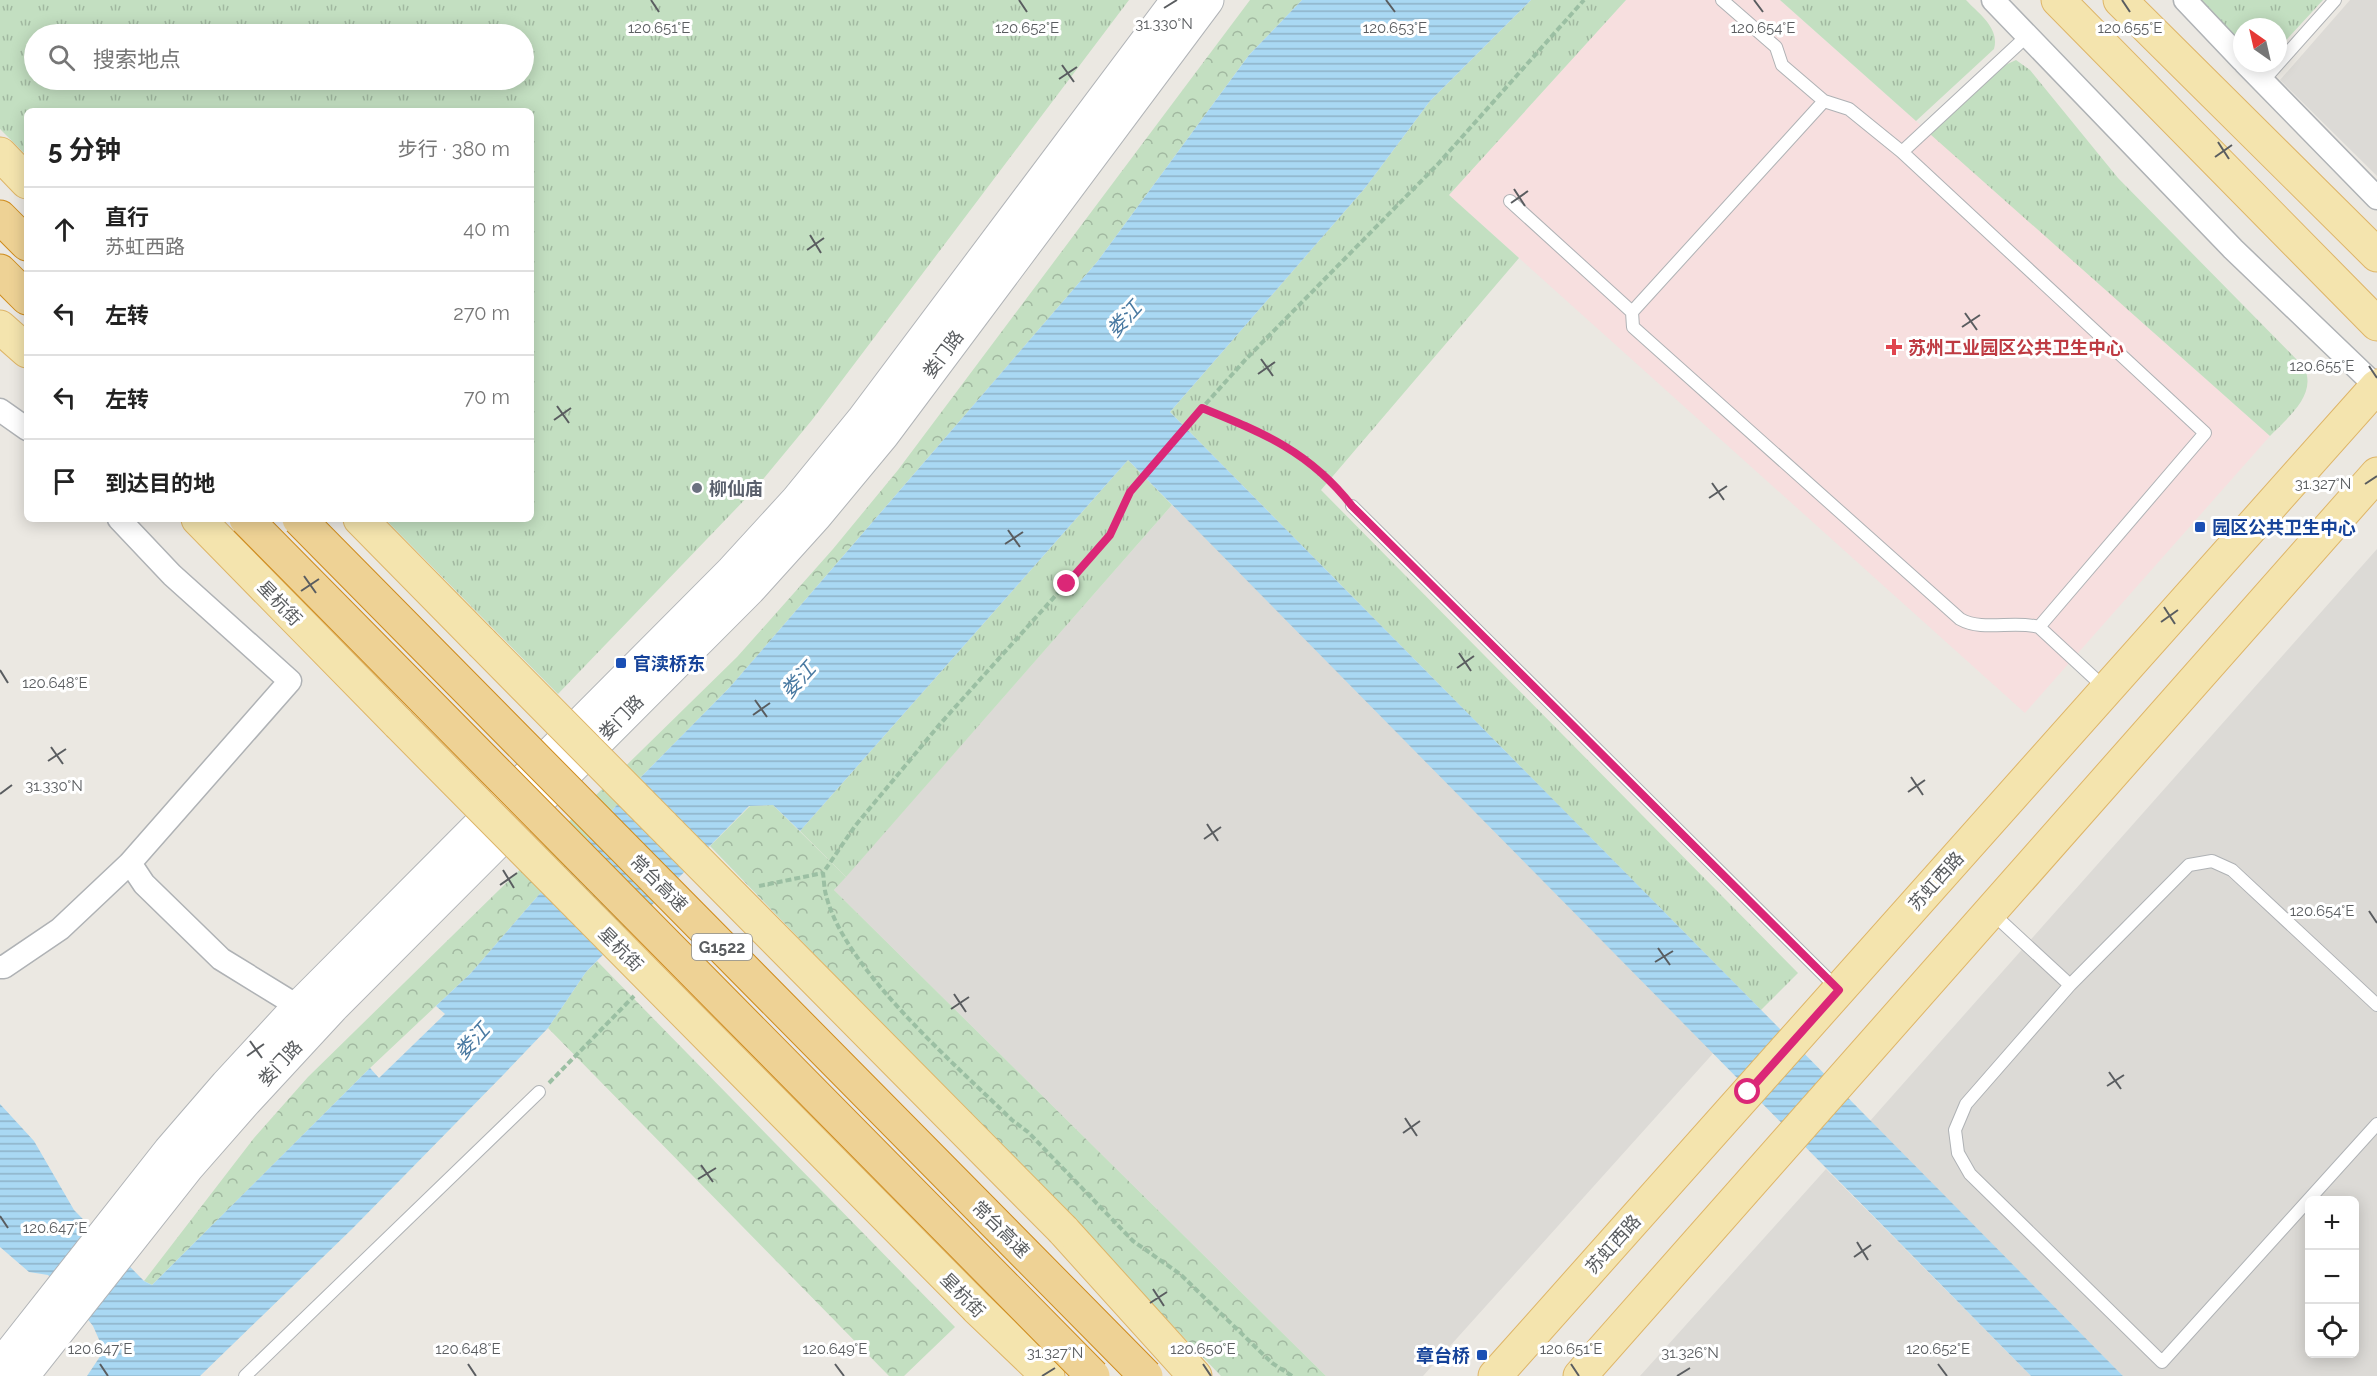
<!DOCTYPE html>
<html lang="zh">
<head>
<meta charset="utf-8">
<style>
  body { margin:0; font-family:Raleway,"Noto Sans SC",sans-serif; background:#f2f2f2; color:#222 }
  .controls { position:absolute; right:18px; bottom:18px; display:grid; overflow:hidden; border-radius:9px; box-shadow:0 3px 15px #0003 }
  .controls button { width:54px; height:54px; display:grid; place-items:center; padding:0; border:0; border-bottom:2px solid #e0e0e0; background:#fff; color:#222; font:30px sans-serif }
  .compass { position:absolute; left:2233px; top:18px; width:54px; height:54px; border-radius:50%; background:#fff; box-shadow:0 3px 15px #0003; rotate:326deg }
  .stop { position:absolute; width:18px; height:18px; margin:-14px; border:4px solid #db2777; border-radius:50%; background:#fff }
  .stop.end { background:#db2777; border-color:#fff; box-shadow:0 2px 6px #0008 }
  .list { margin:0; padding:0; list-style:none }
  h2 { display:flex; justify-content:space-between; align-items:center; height:78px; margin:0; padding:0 24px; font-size:26px }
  h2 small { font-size:20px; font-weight:400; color:#767676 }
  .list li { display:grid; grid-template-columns:39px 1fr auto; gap:18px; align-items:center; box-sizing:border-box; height:84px; padding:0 24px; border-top:2px solid #e0e0e0 }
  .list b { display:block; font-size:22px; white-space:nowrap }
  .list p { margin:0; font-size:20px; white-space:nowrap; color:#767676 }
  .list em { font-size:20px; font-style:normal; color:#767676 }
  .icon { flex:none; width:33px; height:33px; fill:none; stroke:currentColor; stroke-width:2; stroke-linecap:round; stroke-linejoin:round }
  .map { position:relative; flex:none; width:2377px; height:1376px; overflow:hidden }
  .search { position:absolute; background:#fff; box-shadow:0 3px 15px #0003; left:24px; top:24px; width:510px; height:66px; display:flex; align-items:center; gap:15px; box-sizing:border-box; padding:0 21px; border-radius:33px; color:#767676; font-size:22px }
  .panel { position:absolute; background:#fff; box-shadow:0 3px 15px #0003; left:24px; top:108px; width:510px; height:414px; border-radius:9px }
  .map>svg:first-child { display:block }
</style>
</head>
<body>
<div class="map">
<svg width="2377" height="1376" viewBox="0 0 2377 1376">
  <defs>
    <pattern id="grass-tufts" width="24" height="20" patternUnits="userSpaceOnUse" patternTransform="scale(1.5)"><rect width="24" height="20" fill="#c3dfc1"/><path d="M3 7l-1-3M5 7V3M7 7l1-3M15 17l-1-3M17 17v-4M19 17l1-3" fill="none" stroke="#a1b8a0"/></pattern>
    <pattern id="forest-crowns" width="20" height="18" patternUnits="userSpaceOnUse" patternTransform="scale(1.5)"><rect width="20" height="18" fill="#c3dfc1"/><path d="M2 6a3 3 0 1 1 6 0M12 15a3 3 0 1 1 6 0" fill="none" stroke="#a1b8a0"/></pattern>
    <pattern id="water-rules" width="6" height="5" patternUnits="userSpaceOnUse" patternTransform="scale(1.5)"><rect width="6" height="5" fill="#a9d8f3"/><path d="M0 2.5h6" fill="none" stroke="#8db2c8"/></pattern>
  </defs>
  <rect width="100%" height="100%" fill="#ebe8e2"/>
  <path fill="#dcdad6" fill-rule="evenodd" d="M2350,0H2377V176L2280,80Z
    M1172,505L1726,1039L1423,1376H1326L834,890Z
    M2377,549V1376H2123L1870,1121ZM2310,1200H2354V1354H2310Z
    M1826,1169L2031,1376H1640Z"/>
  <path fill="#f7dfdf" d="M1626,0H1780L2270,436L2025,713L1449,195Z"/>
  <path fill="url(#grass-tufts)" fill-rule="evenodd" d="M0,0H1129L812,420L755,489L558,694L385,519H531V111H27V156L0,129ZM34,34H524V80H34Z
    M1531,0H1626L1449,195L1519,258L1321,490L1798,973L1761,1010L1170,412L1365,188L1430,101Z
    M1780,0H1966C1979,14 2000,28 1994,49L1916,121Z
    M2201,0H2323L2278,49V27H2242V44Z
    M2016,60L2030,70L2118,178L2304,367C2318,395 2287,418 2270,436L1930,134L2003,66Z
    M1128,460L1172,505L846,877L800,831Z"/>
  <path fill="url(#forest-crowns)" d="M1250,0H1302L1249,55L1097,262L730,687L642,776L471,973L370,1068L152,1285L144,1281L254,1138L308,1077L737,657L833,549L898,470Z
    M773,805L846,877L834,890L1326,1376H1221L710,846L750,806Z
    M597,961L955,1327L904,1376H889L548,1028L586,972Z"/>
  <path fill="url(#water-rules)" d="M1302,0H1531L1430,101L1365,188L1170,412L2123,1376H2031L1128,460L800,831L773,805L749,806L586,972L548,1028L505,1073L352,1229L200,1376H87L101,1355V1344L93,1326L76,1304L48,1275L29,1272L0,1247V1104L34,1141L74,1210L144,1281L152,1285L370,1068L379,1078L445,1014L436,1006L471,973L642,776L730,687L1097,262L1249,55Z"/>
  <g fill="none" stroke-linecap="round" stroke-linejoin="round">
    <g stroke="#afb2b5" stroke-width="14">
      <path id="service" d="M1722,0L1776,47L1782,65L1824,101L1849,109L1902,152L2205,433L2039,627
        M2262,82L2335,0
        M1824,101L1632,312L1633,327L1960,619C1983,632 2013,620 2039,627L2106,689
        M1902,152L2027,36
        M1510,201L1632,312
        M1352,506L1838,989
        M1991,912L2070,985
        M2377,1005L2232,870L2212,861L2189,865L2070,985L1966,1104L1955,1130L1958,1153L1970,1174L2162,1362L2377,1124
        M245,1376L539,1092"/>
    </g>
    <g stroke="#afb2b5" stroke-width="25">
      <path id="minor" d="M1993,0L2233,249L2377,387
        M2185,0L2242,60
        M2245,63L2377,198
        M0,410L27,429
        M130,863L144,884L221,959L299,1007L311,1012
        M0,967H4L60,929L130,863L290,681L172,575L119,519"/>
    </g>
    <g stroke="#b1b4b7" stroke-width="35">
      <path id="secondary" d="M0,1367L170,1151L227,1085L299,1007L732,572L797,501L864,419L1178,0
        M22,1376L188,1166L245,1101L332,1007L749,589L815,516L883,434L1207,0"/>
    </g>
    <g stroke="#deb568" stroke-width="35">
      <path id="primary" d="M2058,0L2377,324
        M2120,0L2377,255
        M0,154L27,182
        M0,327L27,351
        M198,519L399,724
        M360,519L482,643
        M1063,1230L1195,1376
        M977,1308L1048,1376
        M1495,1376L2377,386
        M1580,1376L2377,474"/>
    </g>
    <g stroke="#cf8c1d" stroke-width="35">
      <path id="motorway" d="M0,217L27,244
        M0,271L27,298"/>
    </g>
    <path stroke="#9bbfa3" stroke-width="4" stroke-dasharray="6 3" stroke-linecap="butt" d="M1202,408C1254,429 1308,450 1343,494
      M759,886L823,873
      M549,1083L634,996
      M1292,1376L1272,1363L1180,1274L1133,1241L1028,1132L1012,1120C957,1066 844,969 826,895C824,888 824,880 823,873L855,826L940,724L1110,535L1130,492L1202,408L1246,359L1438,164L1584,0"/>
    <use href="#service" stroke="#fff" stroke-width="12"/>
    <use href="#minor" stroke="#fff" stroke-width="22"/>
    <use href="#secondary" stroke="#fff" stroke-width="33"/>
    <use href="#primary" stroke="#f4e4ae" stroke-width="33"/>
    <use href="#motorway" stroke="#eed295" stroke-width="33"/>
    <g stroke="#deb568" stroke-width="35" stroke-linecap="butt">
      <path id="primary-bridge" d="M482,643L1063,1230
        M399,724L977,1308"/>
    </g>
    <g stroke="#cf8c1d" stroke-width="35" stroke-linecap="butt">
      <path id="motorway-bridge" d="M246,519L1093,1376
        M299,519L1146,1376"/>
    </g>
    <use href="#primary-bridge" stroke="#f4e4ae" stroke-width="33"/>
    <use href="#motorway-bridge" stroke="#eed295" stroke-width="33"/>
  </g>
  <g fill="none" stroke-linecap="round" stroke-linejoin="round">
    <path stroke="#db2777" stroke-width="8" d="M1067,584L1110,535L1130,492L1202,408C1264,433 1310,452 1352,506L1839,990L1748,1092"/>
  </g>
  <path fill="none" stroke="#5a5d60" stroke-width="2" d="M651,0L659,12M1019,0L1027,12M1386,0L1395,12M1754,0L1763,12M2122,0L2130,12M1164,8L1177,0M1062,65L1074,82M1059,79L1077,67M2218,142L2229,159M2215,157L2232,145M1514,189L1525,206M1511,203L1528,191M810,235L821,253M807,250L824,238M1965,313L1977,330M1962,327L1980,315M1261,359L1273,376M2369,366L2377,378M1258,374L1275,362M557,406L569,423M554,420L571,408M1712,483L1724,500M2365,484L2377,476M1709,498L1727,486M1008,530L1020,547M1005,544L1023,532M304,576L316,593M301,591L319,579M2164,607L2175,624M2161,622L2178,610M1459,653L1471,671M1457,668L1474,656M0,670L8,683M755,700L767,717M753,715L770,703M51,747L63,764M48,761L66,749M1911,777L1923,795M1908,792L1925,780M0,794L12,785M1207,824L1218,841M1204,839L1221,827M503,870L514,888M500,885L517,873M2369,911L2377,923M1658,948L1670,965M1655,962L1673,951M954,994L966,1012M951,1009L969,997M250,1041L262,1058M247,1056L264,1044M2109,1072L2121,1089M2107,1086L2124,1075M1405,1118L1417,1136M1403,1133L1420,1121M701,1165L713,1182M698,1179L716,1168M0,1216L8,1228M1857,1242L1868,1260M1854,1257L1871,1245M1153,1289L1164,1306M1150,1303L1167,1292M100,1364L108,1376M468,1364L476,1376M835,1364L844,1376M1203,1364L1211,1376M1571,1364L1579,1376M1938,1364L1947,1376M1042,1376L1055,1368M1677,1376L1690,1368"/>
  <path fill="#e0444e" stroke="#fff" stroke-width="2" d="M1891 338h6v6h6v6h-6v6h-6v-6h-6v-6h6z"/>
  <circle fill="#6b7280" stroke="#fff" stroke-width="2" cx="697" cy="488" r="6"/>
  <g fill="#1a4fb4" stroke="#fff" stroke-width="2">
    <rect x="2194" y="521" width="12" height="12" rx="3"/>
    <rect x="615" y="657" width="12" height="12" rx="3"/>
    <rect x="1476" y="1349" width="12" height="12" rx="3"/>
  </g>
  <g text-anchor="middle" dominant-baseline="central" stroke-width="6" stroke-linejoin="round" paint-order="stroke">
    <rect fill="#fff" stroke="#8c8e90" stroke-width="1.5" x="692" y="934" width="60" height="26" rx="4.5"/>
    <g font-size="16" font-weight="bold" fill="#5a5d60">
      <text x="722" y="947">G1522</text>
    </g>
    <g font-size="18" font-weight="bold" fill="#be3a42" stroke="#fff" text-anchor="start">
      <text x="1908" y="347">苏州工业园区公共卫生中心</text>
    </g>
    <g font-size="18" fill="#5a5d60" stroke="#fff">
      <text transform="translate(943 354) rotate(-53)">娄门路</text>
      <text transform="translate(280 603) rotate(46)">星杭街</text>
      <text transform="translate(621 717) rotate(-45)">娄门路</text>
      <text transform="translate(1936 881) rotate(-48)">苏虹西路</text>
      <text transform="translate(659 883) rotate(45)">常台高速</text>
      <text transform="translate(621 949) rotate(45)">星杭街</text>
      <text transform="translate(280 1063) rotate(-47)">娄门路</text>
      <text transform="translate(1001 1229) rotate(45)">常台高速</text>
      <text transform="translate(1613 1244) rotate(-48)">苏虹西路</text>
      <text transform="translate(963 1295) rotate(45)">星杭街</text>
    </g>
    <g font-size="18" font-weight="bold" fill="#5b616d" stroke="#fff" text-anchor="start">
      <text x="709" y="488">柳仙庙</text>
    </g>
    <g font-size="18" font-weight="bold" fill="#164399" stroke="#fff" text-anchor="start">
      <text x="2212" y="527">园区公共卫生中心</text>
      <text x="633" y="663">官渎桥东</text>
      <text x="1470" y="1355" text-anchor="end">章台桥</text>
    </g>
    <g font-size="20" font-style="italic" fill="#4a7aa2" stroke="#fff">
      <text transform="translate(1124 319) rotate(-48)">娄江</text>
      <text transform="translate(798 680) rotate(-48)">娄江</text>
      <text transform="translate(472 1041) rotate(-48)">娄江</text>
    </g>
  </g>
  <g font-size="15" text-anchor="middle" fill="#5a5d60" stroke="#fff" stroke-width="6" stroke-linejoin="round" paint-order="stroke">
    <text x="1164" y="29">31.330°N</text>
    <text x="659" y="33">120.651°E</text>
    <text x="1027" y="33">120.652°E</text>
    <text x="1395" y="33">120.653°E</text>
    <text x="1763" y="33">120.654°E</text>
    <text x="2130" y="33">120.655°E</text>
    <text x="2322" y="371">120.655°E</text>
    <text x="2323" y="489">31.327°N</text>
    <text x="55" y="688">120.648°E</text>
    <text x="54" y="791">31.330°N</text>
    <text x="2322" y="916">120.654°E</text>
    <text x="55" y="1233">120.647°E</text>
    <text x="100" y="1354">120.647°E</text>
    <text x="468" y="1354">120.648°E</text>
    <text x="835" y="1354">120.649°E</text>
    <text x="1203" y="1354">120.650°E</text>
    <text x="1571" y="1354">120.651°E</text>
    <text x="1938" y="1354">120.652°E</text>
    <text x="1055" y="1358">31.327°N</text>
    <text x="1690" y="1358">31.326°N</text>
  </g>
</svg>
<div class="controls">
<button>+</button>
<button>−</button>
<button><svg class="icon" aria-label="locate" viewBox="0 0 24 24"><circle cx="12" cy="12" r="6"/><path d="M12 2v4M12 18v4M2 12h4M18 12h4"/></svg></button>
</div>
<svg class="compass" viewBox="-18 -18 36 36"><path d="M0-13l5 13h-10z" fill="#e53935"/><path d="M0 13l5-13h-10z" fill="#767676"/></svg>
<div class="stop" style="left:1748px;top:1092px"></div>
<div class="stop end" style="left:1067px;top:584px"></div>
<div class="search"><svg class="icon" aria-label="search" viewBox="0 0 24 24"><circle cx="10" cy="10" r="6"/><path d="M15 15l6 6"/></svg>搜索地点</div>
<section class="panel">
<h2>5 分钟<small>步行 · 380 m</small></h2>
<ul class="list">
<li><svg class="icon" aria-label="ahead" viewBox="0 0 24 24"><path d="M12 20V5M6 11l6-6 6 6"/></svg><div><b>直行</b><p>苏虹西路</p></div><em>40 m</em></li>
<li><svg class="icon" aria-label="left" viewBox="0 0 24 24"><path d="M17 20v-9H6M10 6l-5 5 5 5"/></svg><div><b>左转</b></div><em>270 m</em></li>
<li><svg class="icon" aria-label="left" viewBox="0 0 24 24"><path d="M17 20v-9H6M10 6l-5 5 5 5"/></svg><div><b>左转</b></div><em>70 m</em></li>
<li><svg class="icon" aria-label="arrive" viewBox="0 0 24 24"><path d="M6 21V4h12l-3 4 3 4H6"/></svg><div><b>到达目的地</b></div></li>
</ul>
</section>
</div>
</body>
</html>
